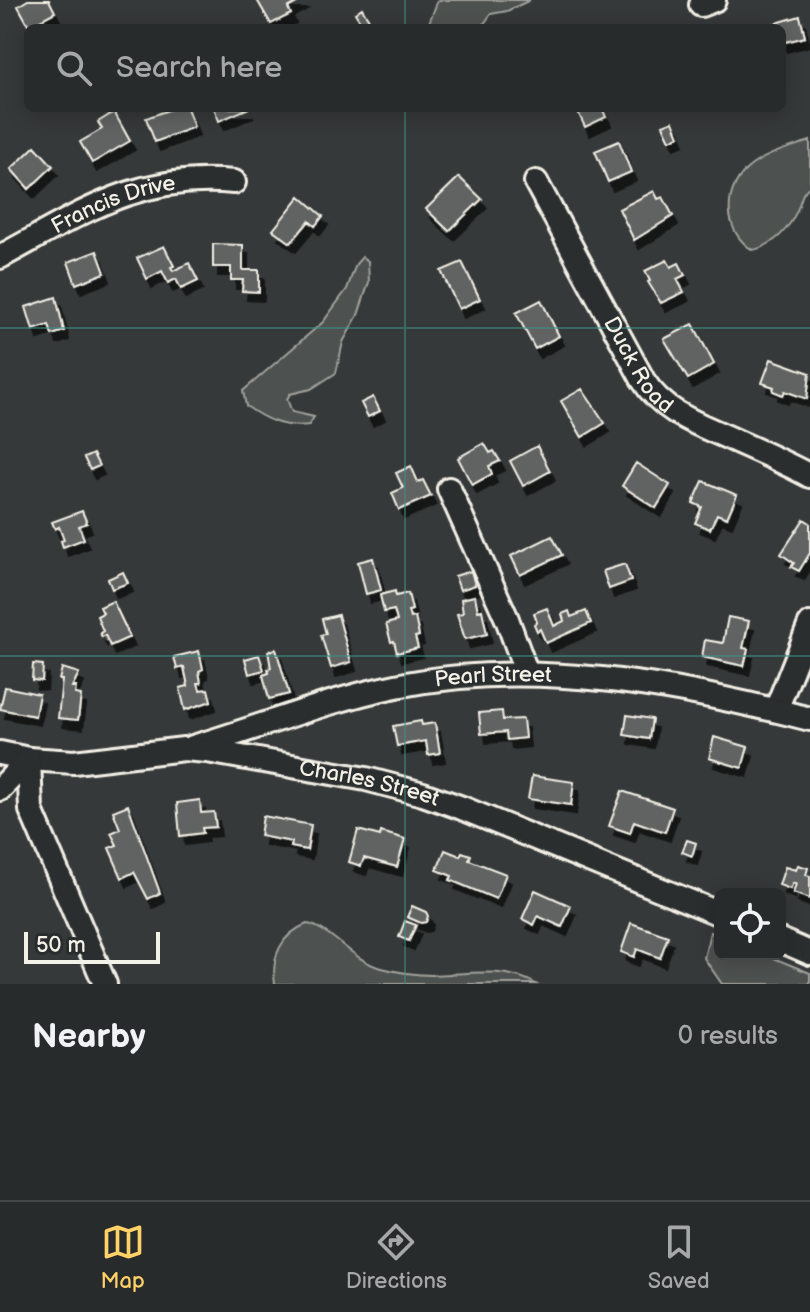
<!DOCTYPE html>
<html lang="en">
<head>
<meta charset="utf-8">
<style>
  body { margin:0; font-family:"Balsamiq Sans",sans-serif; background:#303333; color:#f1f3f6 }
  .controls { position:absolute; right:24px; bottom:24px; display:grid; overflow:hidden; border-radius:12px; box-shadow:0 4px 20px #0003 }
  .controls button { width:72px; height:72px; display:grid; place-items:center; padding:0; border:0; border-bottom:2px solid #444747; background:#282b2b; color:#f1f3f6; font:40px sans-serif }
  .scale { position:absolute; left:24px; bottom:20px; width:136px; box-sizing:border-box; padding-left:8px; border:4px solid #f4f1e8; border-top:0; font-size:22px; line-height:28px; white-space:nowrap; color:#f4f1e8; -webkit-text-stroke:6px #2a2d2e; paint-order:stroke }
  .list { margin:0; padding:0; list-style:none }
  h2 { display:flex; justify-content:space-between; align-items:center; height:104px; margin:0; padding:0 32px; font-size:34px }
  h2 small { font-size:26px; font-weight:400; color:#a5a7a9 }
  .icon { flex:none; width:44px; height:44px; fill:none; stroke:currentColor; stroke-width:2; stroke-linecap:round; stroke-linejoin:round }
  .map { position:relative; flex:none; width:810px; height:984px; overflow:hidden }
  .search { position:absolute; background:#282b2b; box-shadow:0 4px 20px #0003; left:24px; right:24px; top:24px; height:88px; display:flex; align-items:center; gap:20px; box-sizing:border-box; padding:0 28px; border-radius:12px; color:#a5a7a9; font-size:30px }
  .sheet { height:216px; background:#282b2b }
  nav { display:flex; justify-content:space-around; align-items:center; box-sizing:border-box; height:112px; border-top:2px solid #444747; background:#282b2b; font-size:22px; color:#a5a7a9 }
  nav a { display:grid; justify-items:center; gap:4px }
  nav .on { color:#ffd166 }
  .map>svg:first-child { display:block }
</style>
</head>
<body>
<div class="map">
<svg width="810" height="984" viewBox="0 0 810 984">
  <defs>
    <filter id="shadow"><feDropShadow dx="5" dy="9" stdDeviation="0" flood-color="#0009"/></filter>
  </defs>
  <rect width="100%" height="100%" fill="#363939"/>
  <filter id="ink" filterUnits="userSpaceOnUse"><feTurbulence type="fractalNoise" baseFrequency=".0125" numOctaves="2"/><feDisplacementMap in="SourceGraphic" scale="16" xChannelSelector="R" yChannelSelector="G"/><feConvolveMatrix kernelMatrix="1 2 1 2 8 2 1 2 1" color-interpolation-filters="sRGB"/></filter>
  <g filter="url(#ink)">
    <path fill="#4e514f" stroke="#a1a19c" stroke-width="2" d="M438,0H530L507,11L491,14L481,28H427Z
      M810,141V186C801,193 802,198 798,208C790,228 775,245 753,250C724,233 722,192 747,169C764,154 789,148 810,141Z
      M362,257L368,261L369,282L358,315L343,342L336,373L311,389L290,394L287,399L292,412L314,417L309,425C284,428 267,421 246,406L243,391L323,322L347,289L356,264Z
      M307,924C330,927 355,963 382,968C397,972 416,975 432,975C467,974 505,966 536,984H275C271,957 281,934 307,924Z
      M710,932L720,936V954H764L810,973V984H722L704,958Z"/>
    <path fill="#616362" stroke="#f4f1e8" stroke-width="2" filter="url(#shadow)" d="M28,0H49L55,12L29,26L18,6Z
      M257,0H302L288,8L291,14L271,24Z
      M362,8L369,20L362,24L355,13Z
      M800,16L805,37L782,43V28H774L773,24Z
      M174,108H187L194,127L155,142L146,118Z
      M214,108H249L219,121Z
      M576,108H602L606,117L585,127Z
      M114,112L130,141L92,163L80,142L102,129L98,122Z
      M673,121L679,136L670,140L663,125Z
      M619,141L631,172L608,182L595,151Z
      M35,146L53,166L29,189L11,169Z
      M459,177L482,199L449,231L426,209Z
      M654,191L658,199L663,197L673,216L634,240L619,209Z
      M300,196L323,216L315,226L309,221L291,243L273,230Z
      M213,244L243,245V270H259V292L242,291L243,280H231V267H213Z
      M164,246L174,266L171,267L173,271L189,263L198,281L181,289L176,279L168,283L162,271L147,279L137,258Z
      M97,251L105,273L76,284L68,262Z
      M667,260L671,267L679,263L685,275L677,279L684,292L661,303L648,282L650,281L645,271Z
      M462,262L480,299L459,309L441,271Z
      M56,297L64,331L52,335L49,325L33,330L26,307Z
      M541,300L559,336L535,349L516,313Z
      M693,324L714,364L688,379L664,339Z
      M771,359L810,373L807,399L785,391L783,395L773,391L774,387L762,383Z
      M582,389L605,423L582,437L561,401Z
      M373,397L380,411L368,417L361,403Z
      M484,443L490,453L494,451L500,461L489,466L492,474L472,485L458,458Z
      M537,446L550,471L523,486L510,461Z
      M93,454L99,466L90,470L84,458Z
      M636,463L670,485L656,508L622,486Z
      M411,466L418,482L423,480L431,496L399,510L392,493L403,488L396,473Z
      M703,481L737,495L727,518L717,514L710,529L695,523L702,507L693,503Z
      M82,511L87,523L79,526L84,539L63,547L61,541L64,540L59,527L55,529L52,522Z
      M804,519L810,523V553L799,571L791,567L794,563L781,554Z
      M552,536L562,555L520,575L511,556Z
      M373,558L381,590L366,594L358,562Z
      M625,564L631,581L609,589L603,571Z
      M471,571L475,585L460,590L455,576Z
      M123,572L128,583L112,589L108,579Z
      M395,591L396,596L408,593L412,610L408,611L410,618L415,617L419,636L415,637L418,648L397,653L394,641L391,642L386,624L397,621L394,610L384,612L380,595Z
      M475,596L478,611L482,610L487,634L465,639L457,614L463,613L461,599Z
      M113,601L130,637L110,646L105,635L102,637L100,633L103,631L97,616L103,613L100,607Z
      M547,608L554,626L564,621L562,614L569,611L571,617L586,611L591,623L546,643L540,629L537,631L534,624L537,622L534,613Z
      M338,615L351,662L331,668L321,635L326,634L322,619Z
      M728,617L749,621L743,648L748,649L744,666L702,657L705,640L723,643Z
      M276,649L289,694L269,699L263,675L269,673L268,669L271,668L268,651Z
      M199,651L203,669L199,671L201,683H198L200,690L208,689L211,701L185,710L180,688L188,686L184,667L177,669L174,657Z
      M259,655L264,670L249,674L245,659Z
      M33,664L43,665L42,681L32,680Z
      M62,668L79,673L72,687H76L75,694L81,695L78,720L58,718L62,680H59Z
      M5,687L39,694L35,716L0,709Z
      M502,711L503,720L523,719L525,738L507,740L506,732L481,734L479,713Z
      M627,715L652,719L649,739L624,735Z
      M421,721L422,725L435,723L440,753L428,755L426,741L397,746L393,726Z
      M714,737L748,747L742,768L709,758Z
      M532,776L574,782L571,805L528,799Z
      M622,791L673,808L665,832L634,821L630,833L609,826Z
      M200,800L201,813L214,812L216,827L202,828L203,833L180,836L177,803Z
      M128,805L160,893L148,899L134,872L122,878L109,848L117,845L111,833L120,829L113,811Z
      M263,816L311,825L307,850L291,847L292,842L260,836Z
      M358,830L380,836L381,832L405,839L397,867L364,858L361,866L349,862Z
      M687,840L696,843L692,856L682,852Z
      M445,850L460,856L462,852L471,855L469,860L506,874L496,899L450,880L452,876L437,870Z
      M798,865L808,868L806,875L810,876V899L793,893L796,884L793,883L790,889L779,885L785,867L796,870Z
      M535,890L571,906L562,927L538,916L534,925L522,919Z
      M412,906L426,912L428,916L426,922L421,923L407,917Z
      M405,921L416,925L409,941L399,937Z
      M631,923L668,936L660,958L637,949L634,957L621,952Z"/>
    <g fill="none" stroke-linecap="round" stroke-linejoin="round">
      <g stroke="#f4f1e8" stroke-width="28">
        <g id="minor">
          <path d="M701,5L714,0"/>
          <path id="s1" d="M536,182L643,380C664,414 701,425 736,441C761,452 786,463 810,476"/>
          <path id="s2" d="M0,257C82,213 137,173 234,182"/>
          <path d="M449,489L507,619L527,674"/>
          <path d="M776,710L810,624"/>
          <path id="s3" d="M193,747C261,727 327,700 396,686C533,658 677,685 810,719"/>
          <path id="s4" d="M0,753L29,759L74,762L184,749L207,751L366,779L423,794L462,808L720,914"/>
          <path d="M29,759L31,810L105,984"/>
          <path d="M0,789L29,759"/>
          <path d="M780,940L810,953"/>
        </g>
      </g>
      <use href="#minor" stroke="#2a2d2e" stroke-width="22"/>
    </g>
  </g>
  <path fill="none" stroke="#3d8f86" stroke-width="2" stroke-opacity="0.55" d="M405,0V28M405,108V984M0,328H810M0,656H810"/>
  <g text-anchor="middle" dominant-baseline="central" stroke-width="6" stroke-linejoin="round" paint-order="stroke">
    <g font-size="22" fill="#f4f1e8" stroke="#2a2d2e">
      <text stroke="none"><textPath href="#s2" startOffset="126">Francis Drive</textPath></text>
      <text stroke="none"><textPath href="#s1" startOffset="210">Duck Road</textPath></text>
      <text stroke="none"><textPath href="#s3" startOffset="310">Pearl Street</textPath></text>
      <text stroke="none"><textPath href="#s4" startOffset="374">Charles Street</textPath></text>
    </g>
  </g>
</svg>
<div class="controls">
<button><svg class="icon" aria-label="locate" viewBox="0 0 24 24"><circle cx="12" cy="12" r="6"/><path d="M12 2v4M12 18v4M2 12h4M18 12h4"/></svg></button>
</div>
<div class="scale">50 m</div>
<div class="search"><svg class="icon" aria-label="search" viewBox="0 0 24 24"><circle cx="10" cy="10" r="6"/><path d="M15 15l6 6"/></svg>Search here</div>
</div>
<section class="sheet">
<h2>Nearby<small>0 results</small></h2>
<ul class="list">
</ul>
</section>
<nav>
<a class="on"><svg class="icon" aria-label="map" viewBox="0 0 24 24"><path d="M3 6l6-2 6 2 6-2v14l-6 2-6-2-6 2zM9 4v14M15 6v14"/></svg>Map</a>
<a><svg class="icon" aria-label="directions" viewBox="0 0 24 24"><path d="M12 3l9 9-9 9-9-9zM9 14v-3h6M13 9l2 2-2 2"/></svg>Directions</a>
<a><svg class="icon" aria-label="saved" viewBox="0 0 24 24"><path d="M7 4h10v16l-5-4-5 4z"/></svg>Saved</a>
</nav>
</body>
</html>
